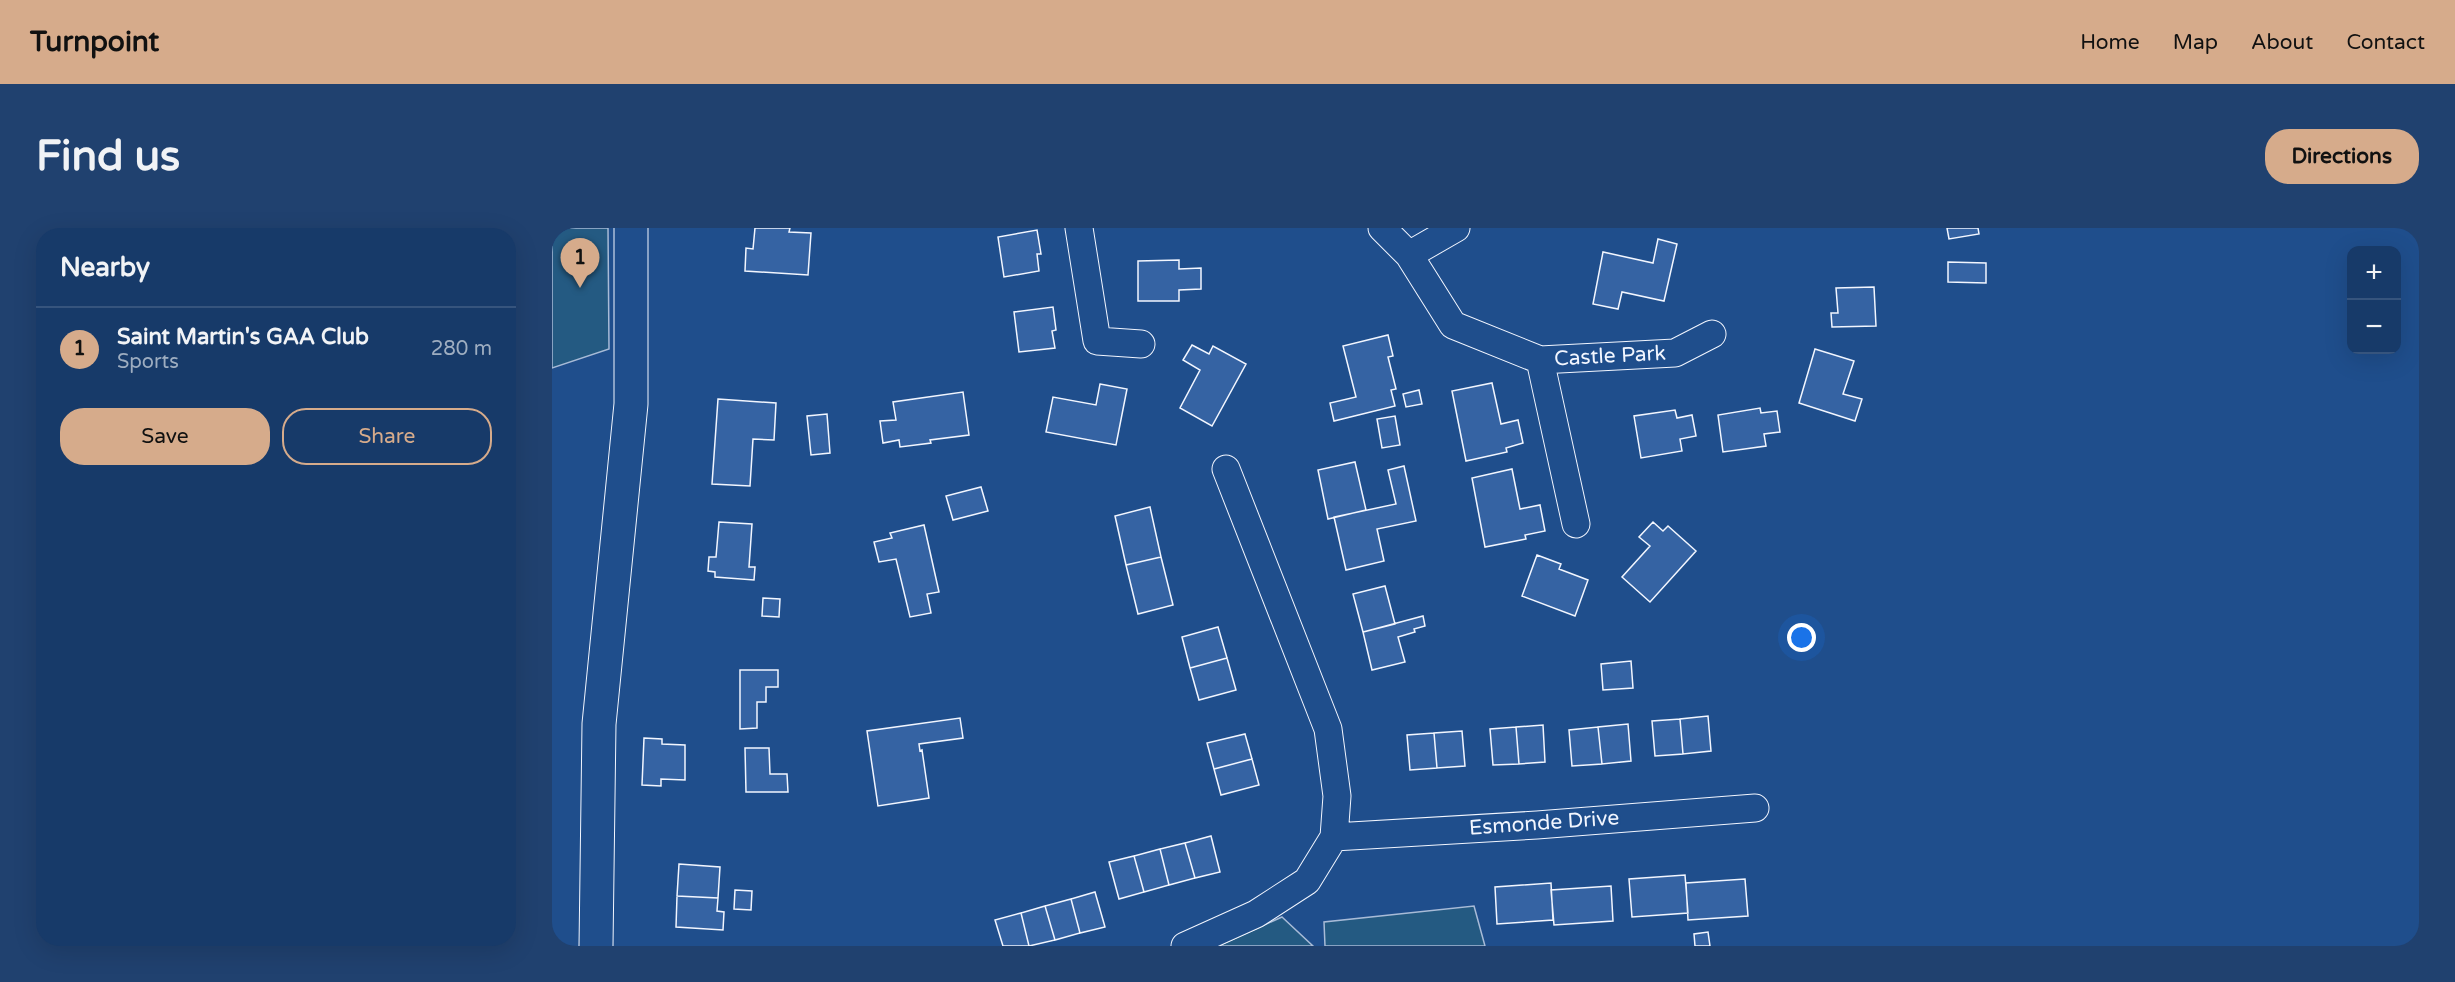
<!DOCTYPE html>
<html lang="en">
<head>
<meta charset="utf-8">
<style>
  body { margin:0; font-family:"Varela Round",sans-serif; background:#20416f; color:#f1f3f6 }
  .controls { position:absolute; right:18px; top:18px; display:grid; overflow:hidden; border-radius:12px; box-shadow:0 6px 24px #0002 }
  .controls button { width:54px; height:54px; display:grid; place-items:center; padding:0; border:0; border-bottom:2px solid #36547d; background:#173a69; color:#f1f3f6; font:30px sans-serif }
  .you { position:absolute; left:1250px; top:410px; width:21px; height:21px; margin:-15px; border:4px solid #fff; border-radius:50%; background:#1a73e8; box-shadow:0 0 0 9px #1a73e833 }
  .badge { display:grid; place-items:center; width:39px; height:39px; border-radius:50%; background:#d6ab8b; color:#111; font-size:20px; font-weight:700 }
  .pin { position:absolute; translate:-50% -50px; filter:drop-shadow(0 2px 3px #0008) }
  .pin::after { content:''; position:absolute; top:32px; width:21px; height:18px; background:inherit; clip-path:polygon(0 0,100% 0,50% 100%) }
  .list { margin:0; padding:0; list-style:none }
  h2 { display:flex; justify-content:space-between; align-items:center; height:78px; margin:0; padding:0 24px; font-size:26px }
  h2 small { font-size:20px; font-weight:400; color:#9eadc0 }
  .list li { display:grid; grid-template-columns:39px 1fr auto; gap:18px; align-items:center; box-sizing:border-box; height:84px; padding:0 24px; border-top:2px solid #36547d }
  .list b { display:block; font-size:22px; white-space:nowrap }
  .list p { margin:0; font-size:20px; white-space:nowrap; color:#9eadc0 }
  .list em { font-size:20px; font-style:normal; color:#9eadc0 }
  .actions { display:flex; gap:12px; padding:18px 24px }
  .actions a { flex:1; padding:14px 0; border:2px solid #d6ab8b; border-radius:24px; text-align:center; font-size:21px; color:#d6ab8b }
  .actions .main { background:#d6ab8b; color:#111 }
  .map { position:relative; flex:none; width:1867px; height:718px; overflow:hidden; border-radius:24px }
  header { display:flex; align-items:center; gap:36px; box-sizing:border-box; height:84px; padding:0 30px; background:#d6ab8b; color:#111 }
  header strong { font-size:28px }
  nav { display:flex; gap:33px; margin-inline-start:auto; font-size:21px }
  .intro { display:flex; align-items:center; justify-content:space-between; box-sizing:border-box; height:144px; padding:0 36px }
  h1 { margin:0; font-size:42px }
  .button { padding:15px 27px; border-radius:24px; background:#d6ab8b; color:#111; font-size:21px; font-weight:700 }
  main { display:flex; gap:36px; padding:0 36px }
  aside { flex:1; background:#173a69; border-radius:24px; box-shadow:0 6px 24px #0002 }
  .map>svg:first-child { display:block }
</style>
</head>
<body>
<header>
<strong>Turnpoint</strong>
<nav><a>Home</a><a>Map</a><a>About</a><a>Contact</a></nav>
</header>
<div class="intro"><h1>Find us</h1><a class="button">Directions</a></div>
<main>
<aside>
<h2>Nearby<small></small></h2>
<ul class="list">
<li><span class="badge">1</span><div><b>Saint Martin's GAA Club</b><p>Sports</p></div><em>280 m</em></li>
</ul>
<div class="actions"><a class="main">Save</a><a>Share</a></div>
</aside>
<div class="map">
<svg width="1867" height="718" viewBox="0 0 1867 718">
  <rect width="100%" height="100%" fill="#1f4e8c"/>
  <path fill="#245a82" stroke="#a8bbd7" stroke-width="1.5" d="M0,0H56L57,121L0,140Z
    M922,678L933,718H773L772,694Z
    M730,689L761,718H666Z"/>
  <path fill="#3563a3" stroke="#f2f6ff" stroke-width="1.5" d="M203,0H238L237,4L259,5L256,47L193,43L194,20L201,21Z
    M1395,0H1426L1427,6L1397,11Z
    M485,2L489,26H485L487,43L452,49L446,9Z
    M1106,11L1125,16L1112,73L1070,64L1066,81L1041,76L1051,24L1101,35Z
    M627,32V41L649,40V61L627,62V73H586V33Z
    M1396,34L1434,35V55L1396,54Z
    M1322,59L1324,98L1280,99L1279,85H1286L1284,60Z
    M501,79L504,102L500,103L503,120L467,124L462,84Z
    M836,107L841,128L836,129L844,161L839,162L843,178L782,193L778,175L804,169L791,118Z
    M640,117L657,126L661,118L694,136L660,198L628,180L648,142L631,132Z
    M1263,121L1302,133L1291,166L1310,171L1303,193L1247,175Z
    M940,155L949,196L966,192L971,215L954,220L955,224L914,233L900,163Z
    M548,156L575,161L564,217L494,204L501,169L544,177Z
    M867,162L870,176L854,179L851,166Z
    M411,164L417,207L378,212L379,215L348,219L347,212L331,215L328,193L344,192L341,174Z
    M166,171L224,175L222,212L201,211L198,258L160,256Z
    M1208,180L1209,185L1225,183L1228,204L1212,206L1214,218L1171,224L1166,187Z
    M1123,182L1125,190L1140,187L1144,208L1128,211L1130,223L1089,230L1082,188Z
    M275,186L278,225L259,227L255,188Z
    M843,188L848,217L830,220L825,191Z
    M803,234L814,282L776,291L766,242Z
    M852,238L864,293L825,301L832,333L794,342L782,289L844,276L836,242Z
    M960,241L968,281L988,277L993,303L973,307L974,311L933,319L920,250Z
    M429,259L436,283L401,292L394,268Z
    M598,279L609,329L574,337L563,288Z
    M167,294L200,296L197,339H203L202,352L163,349V344L156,343L157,329H164Z
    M1101,294L1111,303L1116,298L1144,323L1098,374L1070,349L1098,318L1087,309Z
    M372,297L387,364L375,366L379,385L358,389L344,331L327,334L322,314L340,310L338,305Z
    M985,327L1009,336L1007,341L1036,352L1023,388L970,368Z
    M609,329L621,377L586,386L574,337Z
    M833,358L843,396L811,404L801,366Z
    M211,370L228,371L227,389L210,388Z
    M871,388L873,398L862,401L863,404L846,409L853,434L820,442L811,404Z
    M666,399L675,430L638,440L630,409Z
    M675,430L684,462L647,472L638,440Z
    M1079,433L1081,460L1051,462L1049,436Z
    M188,442H226V459H214V474H205V500L188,501Z
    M1156,488L1159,523L1131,526L1128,491Z
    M408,490L411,510L367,516L368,523L370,522L377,570L326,578L315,503Z
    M1128,491L1131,526L1103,528L1100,493Z
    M1076,496L1079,533L1050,536L1046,499Z
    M991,497L993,534L967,536L964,499Z
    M964,499L967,536L941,537L938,501Z
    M1046,499L1050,536L1020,538L1017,502Z
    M910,503L913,538L885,540L882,505Z
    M882,505L885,540L858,542L855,507Z
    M693,506L700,531L662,541L655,515Z
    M92,510L110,511V516L133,517V552L109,551V558L90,557Z
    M193,520H217L218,546H235L236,564H194Z
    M700,531L707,557L669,567L662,541Z
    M659,608L668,644L643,650L633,615Z
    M633,615L643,650L617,657L608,621Z
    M608,621L617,657L592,664L582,628Z
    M582,628L592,664L567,671L557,634Z
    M127,636L168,639L166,670L125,668Z
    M1133,647L1136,685L1080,689L1077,651Z
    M1193,651L1196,688L1136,692L1134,655Z
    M999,655L1001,692L945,696L943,659Z
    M1059,658L1061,693L1002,697L999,662Z
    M183,662L200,663L199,682L182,681Z
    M543,664L553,699L528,705L519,671Z
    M125,668L166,670L165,683L172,684L171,702L124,699Z
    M519,671L528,705L503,712L493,678Z
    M493,678L503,712L477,718L469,685Z
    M469,685L477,718H451L443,692Z
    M1156,704L1158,718H1143L1142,706Z"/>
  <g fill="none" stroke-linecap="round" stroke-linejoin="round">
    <g stroke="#f2f6ff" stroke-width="29">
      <path id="street" d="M527,0L545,113L589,116
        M830,0L857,27L901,97L988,132L1123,125L1160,106
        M857,27L904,0
        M988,132L1024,296
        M674,241L776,501L785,568L782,609
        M633,718L704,686L755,653L782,609L985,597L1203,580"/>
    </g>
    <g stroke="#f2f6ff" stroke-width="35">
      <path id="secondary" d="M44,718L47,496L79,176V0"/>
    </g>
    <use href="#street" stroke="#1f4e8c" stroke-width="27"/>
    <use href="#secondary" stroke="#1f4e8c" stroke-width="33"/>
  </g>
  <g text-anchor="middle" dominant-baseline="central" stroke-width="4.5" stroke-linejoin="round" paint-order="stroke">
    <g font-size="21" fill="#f2f6ff" stroke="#1f4e8c">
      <text transform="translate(1058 128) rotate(-3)">Castle Park</text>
      <text transform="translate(992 595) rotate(-4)">Esmonde Drive</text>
    </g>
  </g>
</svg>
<div class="controls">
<button>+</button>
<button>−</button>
</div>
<div class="you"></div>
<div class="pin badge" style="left:28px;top:60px">1</div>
</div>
</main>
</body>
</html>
